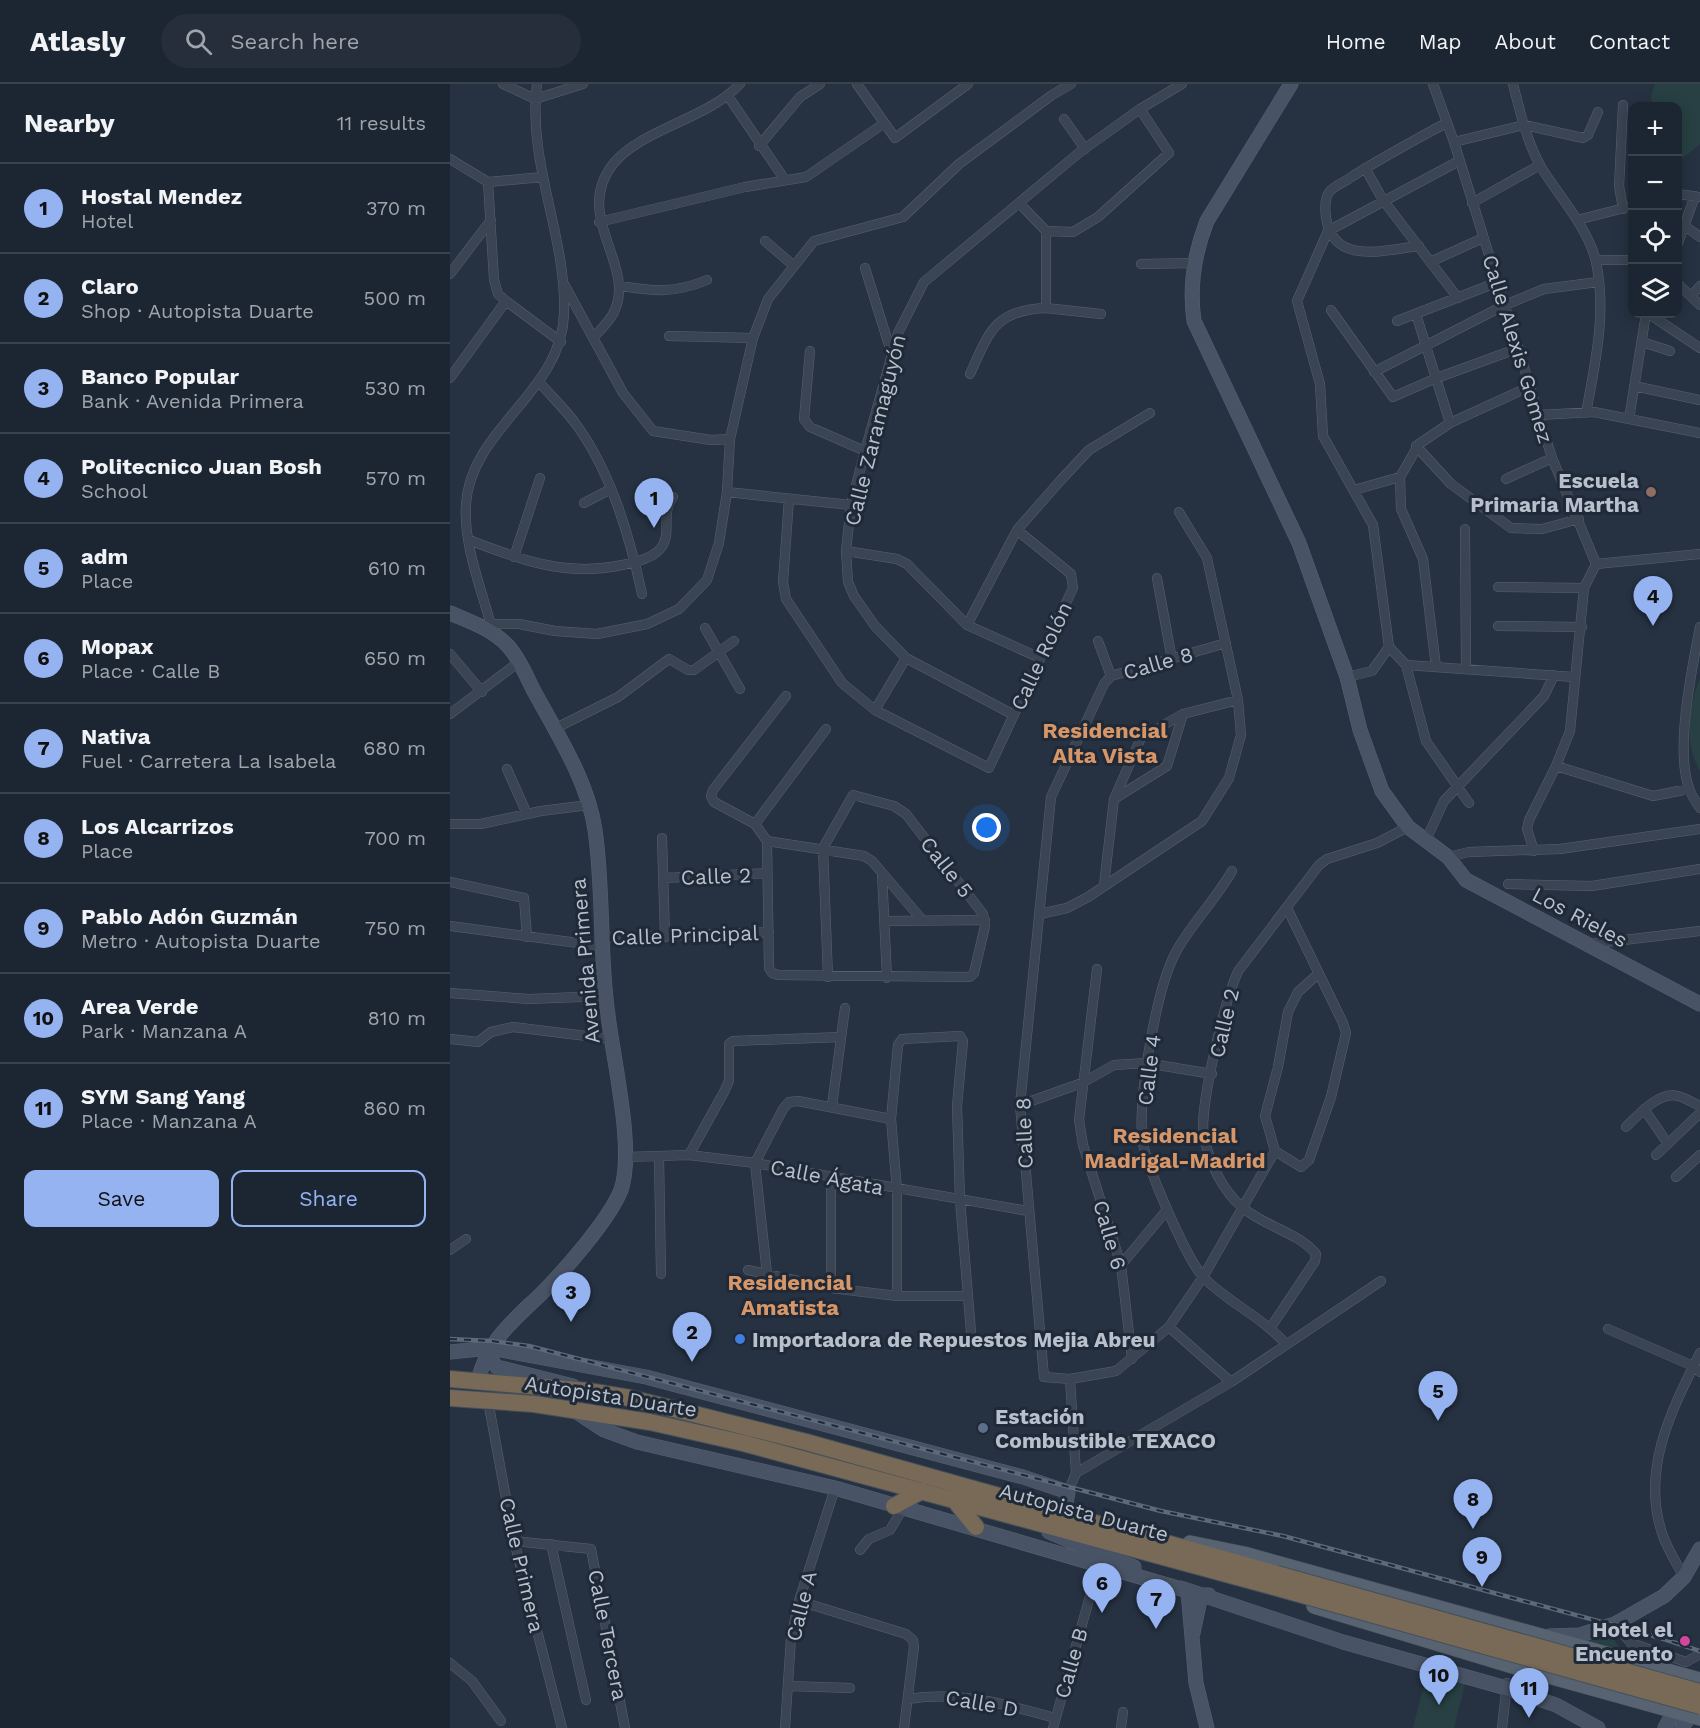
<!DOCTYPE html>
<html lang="en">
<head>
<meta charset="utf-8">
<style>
  body { margin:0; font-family:"Work Sans",sans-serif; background:#252e3a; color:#f1f3f6 }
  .controls { position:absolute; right:18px; top:18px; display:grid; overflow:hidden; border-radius:12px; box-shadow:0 3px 15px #0003 }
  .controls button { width:54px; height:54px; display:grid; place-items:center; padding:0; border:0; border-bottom:2px solid #3a434d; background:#1c2632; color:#f1f3f6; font:30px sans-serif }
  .you { position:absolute; left:537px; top:744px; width:21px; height:21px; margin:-15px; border:4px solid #fff; border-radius:50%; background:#1a73e8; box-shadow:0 0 0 9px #1a73e833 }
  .badge { display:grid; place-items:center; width:39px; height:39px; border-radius:50%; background:#95b2f1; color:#111; font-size:20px; font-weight:700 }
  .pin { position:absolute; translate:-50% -50px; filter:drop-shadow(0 2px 3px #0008) }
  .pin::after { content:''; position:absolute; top:32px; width:21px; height:18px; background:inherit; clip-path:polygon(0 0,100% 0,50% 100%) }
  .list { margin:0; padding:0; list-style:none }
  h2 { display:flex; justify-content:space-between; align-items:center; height:78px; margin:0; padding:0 24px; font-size:26px }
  h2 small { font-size:20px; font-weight:400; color:#a0a5ac }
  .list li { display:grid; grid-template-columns:39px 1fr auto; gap:18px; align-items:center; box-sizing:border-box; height:90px; padding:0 24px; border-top:2px solid #3a434d }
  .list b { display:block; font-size:22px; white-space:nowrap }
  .list p { margin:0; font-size:20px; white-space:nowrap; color:#a0a5ac }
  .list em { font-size:20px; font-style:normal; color:#a0a5ac }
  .actions { display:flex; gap:12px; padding:18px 24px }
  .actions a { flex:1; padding:14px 0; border:2px solid #95b2f1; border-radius:12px; text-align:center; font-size:21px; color:#95b2f1 }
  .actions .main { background:#95b2f1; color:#111 }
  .icon { flex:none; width:33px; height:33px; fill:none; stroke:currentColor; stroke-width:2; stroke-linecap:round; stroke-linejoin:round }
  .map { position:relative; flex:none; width:1250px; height:1644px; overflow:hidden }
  header { display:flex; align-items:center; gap:36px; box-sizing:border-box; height:84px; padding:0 30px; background:#1c2632; border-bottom:2px solid #3a434d }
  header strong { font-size:28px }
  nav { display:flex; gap:33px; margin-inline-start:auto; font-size:21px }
  .search { width:420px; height:54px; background:#252e3a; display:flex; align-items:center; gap:15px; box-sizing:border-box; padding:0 21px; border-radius:33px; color:#a0a5ac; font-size:22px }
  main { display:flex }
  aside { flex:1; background:#1c2632 }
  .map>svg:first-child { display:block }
</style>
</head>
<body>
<header>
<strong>Atlasly</strong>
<div class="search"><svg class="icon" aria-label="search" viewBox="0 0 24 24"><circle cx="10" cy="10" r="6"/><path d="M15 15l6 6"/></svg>Search here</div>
<nav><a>Home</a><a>Map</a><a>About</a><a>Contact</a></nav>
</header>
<main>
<aside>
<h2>Nearby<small>11 results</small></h2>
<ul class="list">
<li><span class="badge">1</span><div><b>Hostal Mendez</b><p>Hotel</p></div><em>370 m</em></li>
<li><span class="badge">2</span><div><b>Claro</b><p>Shop · Autopista Duarte</p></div><em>500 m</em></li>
<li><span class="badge">3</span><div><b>Banco Popular</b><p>Bank · Avenida Primera</p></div><em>530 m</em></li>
<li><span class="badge">4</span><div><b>Politecnico Juan Bosh</b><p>School</p></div><em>570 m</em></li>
<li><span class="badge">5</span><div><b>adm</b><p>Place</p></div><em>610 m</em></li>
<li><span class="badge">6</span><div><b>Mopax</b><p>Place · Calle B</p></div><em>650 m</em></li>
<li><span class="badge">7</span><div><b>Nativa</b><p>Fuel · Carretera La Isabela</p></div><em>680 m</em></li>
<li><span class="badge">8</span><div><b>Los Alcarrizos</b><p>Place</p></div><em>700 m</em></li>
<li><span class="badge">9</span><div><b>Pablo Adón Guzmán</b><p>Metro · Autopista Duarte</p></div><em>750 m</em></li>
<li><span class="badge">10</span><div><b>Area Verde</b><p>Park · Manzana A</p></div><em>810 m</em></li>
<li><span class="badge">11</span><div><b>SYM Sang Yang</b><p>Place · Manzana A</p></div><em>860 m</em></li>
</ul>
<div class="actions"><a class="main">Save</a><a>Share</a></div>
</aside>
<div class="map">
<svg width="1250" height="1644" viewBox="0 0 1250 1644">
  <rect width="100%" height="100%" fill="#263242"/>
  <path fill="#284043" d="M1205,0H1250V60L1233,74L1228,68V22H1203L1201,12Z
    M1250,595V687C1234,660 1238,622 1250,595Z
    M1160,1549L1169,1563L1234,1584L1235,1589L1129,1558Z
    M992,1593L1015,1600L1004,1644H963L974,1600L989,1605Z"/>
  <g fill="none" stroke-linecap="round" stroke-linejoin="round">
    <g stroke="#58626f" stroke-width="10">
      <path id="street" d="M53,0L85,15L133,0
        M407,0L445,54L518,0
        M983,0L1004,58L1102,374L1146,480L1134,504L1120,647L1106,682L1079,736L1077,745L1084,767
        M1063,0C1070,28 1077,58 1091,83C1108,111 1139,145 1146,178C1157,228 1145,280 1136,329
        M278,12L335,96
        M1173,21L1169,102L1173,125
        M614,35L635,65
        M1004,58L1074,41L1133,54L1138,51L1148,28
        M309,62L350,13L370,0
        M0,75L38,98L92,93
        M1009,77L878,147L847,217L870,300L873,352L923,441L939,563L956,581L976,657L1019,719
        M915,84L933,116L1008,214
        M38,98L44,196L48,210L56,217L111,258
        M1228,110L1250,113
        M1022,119L1090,81
        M570,120L596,147L623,148L648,133L719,69L690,25
        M1127,136L1182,122
        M149,138L295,103L356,93L433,40
        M1228,144L1236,143L1250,153
        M596,147V224L651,230
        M315,157L344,182
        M1228,159L1245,112
        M969,162C934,166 884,182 876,134C875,126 874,114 880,107C885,101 897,97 903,92C933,73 965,56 996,39
        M1146,176H1182
        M980,178L1033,154
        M691,180L745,179
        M415,184L442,271
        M0,190L41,136
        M114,200L173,309L203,347L261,356L280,355
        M1228,200L1250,221
        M170,202C204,207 223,210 257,196
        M1241,212L1250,202
        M881,226L943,313L984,295L1069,264
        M966,230L1000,339
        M1199,230L1250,264
        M947,237L1048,198
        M219,252L303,254
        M144,253C150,246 160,237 164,228C187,181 122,133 163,80C191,45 258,35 290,0
        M1192,258L1220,267
        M360,267L354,335L360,343L415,367
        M924,288L1055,221L1094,205L1148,198
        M520,290C539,248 545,226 596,224
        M0,294L56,217
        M89,298C102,313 117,327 128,343C162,391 180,454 192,510
        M1184,302L1250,316
        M1089,331L1144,328L1250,349
        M1179,335L1196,230
        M966,362L1001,400L1061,444L1092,445L1129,435
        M1056,395L1102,374
        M904,406L950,393
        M277,408L401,421
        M339,415L333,498L336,515L392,599L425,626L539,684L623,504L621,490L567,446
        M134,419L161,405
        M1015,445L1016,585
        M19,456C71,476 116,493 172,481C185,478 201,475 210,465C223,451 210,430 223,413
        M396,467L447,475L457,480L517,541L590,574
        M64,473L90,394
        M1146,480L1250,470
        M707,494L722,576
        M1048,503L1134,504
        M41,540H69L105,547L147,550L197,540L229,525L257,496L269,459L277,408L280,355L303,254L318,215L364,157L453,133L509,80L602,11L621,0
        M517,541L567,446L610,397L639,366L700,329
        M1048,542L1132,543
        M1250,543C1242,584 1225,665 1239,704C1241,711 1246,718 1250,724
        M255,544L290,605
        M42,545C32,506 13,461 16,420C21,344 112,308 114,230C117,152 77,80 87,0
        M648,557L661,592
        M776,559L661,592L654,600L601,713L570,1021L594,1293L620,1295L666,1287L719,1243L753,1193L825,1067
        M0,570L32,608
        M956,581L1124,593
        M986,583L973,475L951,425L950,393L969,360L1000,339L1081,302
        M897,593L922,587L939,563
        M336,612L263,706L261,712L264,718L305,740L317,757L414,772L422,777L473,837
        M425,626L456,574
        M0,630L69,578
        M564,631L456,574L425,542L404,512L398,498L396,467L401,421L415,367L448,249L474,198L630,68L690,25L732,0
        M104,645L168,613L219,575L238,586H244L284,557
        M1106,682L1203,712L1239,705
        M57,685L77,730
        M664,715L717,682L733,630
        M0,740H31L91,727L139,721
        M305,740L376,645
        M212,754L215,853
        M976,756L994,717L1094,612L1104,591
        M317,757L319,884L322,889L328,891L520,893L524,889L535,842L533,830L456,730L444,722L403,711L373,764L378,893
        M998,773L1019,768L1110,765L1250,745
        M782,787C766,815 743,838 727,866C706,903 689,1010 692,1053C694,1078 737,1176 754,1194C779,1219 812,1233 836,1260
        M432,789L437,894
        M214,794L317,789
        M0,798L74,814L77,853
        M1058,800L1142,802L1250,785
        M654,801L664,715L691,654L733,630L788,616
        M837,824L893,939L896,949L881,1013L859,1076L851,1083L825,1067L815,1032L828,983L838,928L848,908L868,890
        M590,830L617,824L638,813L752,737L779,694L791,651L788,616L757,474L729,428
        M435,837L535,836
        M0,842L151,862
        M150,854L319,848
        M1140,860L1250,847
        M647,885L629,1036L633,1061L671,1181L682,1275
        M0,909L79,915L155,912
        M0,955L28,958L41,948L63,943L161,955
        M570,1021L632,999L664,981L696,979L762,990
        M382,1022L395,924
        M1194,1025L1218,1060
        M1176,1043C1188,1031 1209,1007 1228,1012C1236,1014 1243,1019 1250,1022
        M239,1071L274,1008L279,997V960L283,957L391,953
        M1206,1071L1250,1029
        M209,1072L211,1190
        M175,1073L239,1071L305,1079L578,1127
        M381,1093V1204
        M1226,1093L1250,1071
        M0,1166L16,1155
        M671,1181L716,1127
        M298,1186L381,1204L447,1212H518
        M317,1190L305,1079L333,1025L339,1018L348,1017L441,1035
        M447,1212V1106L441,1035L448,961L452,955L510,952L513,957L507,1022L510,1116L522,1260
        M719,1243L781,1298
        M821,1243L865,1177L866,1170C848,1148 813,1142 792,1123C772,1106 759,1078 754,1052C748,1028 776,908 789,886L869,781L877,775L927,759L958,743
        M1158,1245L1243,1282L1250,1288
        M620,1295L626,1389
        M38,1317L64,1457L112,1644
        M618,1408L626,1389L781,1298L931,1197
        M64,1457L141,1465L175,1644
        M101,1460L136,1616
        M410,1466L419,1455L440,1446L453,1424
        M1234,1493C1227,1480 1218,1466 1213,1452C1190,1387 1221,1327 1250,1269
        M349,1517L456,1550L463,1556L464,1563L454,1644
        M1165,1540L1181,1559L1236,1578L1250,1570
        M0,1579L22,1597L51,1637
        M338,1602L400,1604
        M458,1615C510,1607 555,1620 605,1634
        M335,1644L341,1554L349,1517L385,1404
        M603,1644L649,1480
        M671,1644L673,1628
        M1052,1644L1057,1599"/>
    </g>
    <g stroke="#58626f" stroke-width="15">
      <path id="secondary" d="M841,0L757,137C744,170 739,202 744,237L849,459L897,593L910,646L932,707L958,743L998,773L1016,796L1250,920
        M0,529C21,538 42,545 58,562C70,575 77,594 85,609C108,651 138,698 145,746C154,807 149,870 158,931C163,975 185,1066 171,1106C159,1136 114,1187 91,1210C62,1238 39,1255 28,1296
        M40,1264V1275L47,1283L123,1302
        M0,1268L40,1264L196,1293L573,1393L618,1408L614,1430
        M125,1327L154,1346L187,1358L385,1404L738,1507
        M599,1448L684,1483
        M731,1504L893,1558L1056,1604L1106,1621L1148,1644
        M738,1507L746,1599L757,1644
        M743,1549L751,1511H759
        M1099,1552L1130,1551L1165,1540L1214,1512L1234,1493L1250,1465
        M1215,1644L1229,1617
        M1232,1644L1245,1623"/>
    </g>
    <g stroke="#444d5b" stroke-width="16">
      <path id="primary" d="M740,1459L794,1470L1250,1596
        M864,1522L1066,1583L1250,1634"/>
    </g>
    <g stroke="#454f5c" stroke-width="18">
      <path id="highway" d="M0,1295L138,1307L180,1314L356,1358L827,1490
        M0,1314L84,1320L200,1338L293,1359L824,1503
        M505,1417L526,1443
        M444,1422L472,1407"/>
    </g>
    <use href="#street" stroke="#3a4452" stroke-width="9"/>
    <use href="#secondary" stroke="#485365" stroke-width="14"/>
    <use href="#primary" stroke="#586372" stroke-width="15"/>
    <use href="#highway" stroke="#786a57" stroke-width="16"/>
    <g stroke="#5c6979" stroke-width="4.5">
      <path id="rail" d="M0,1255L42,1257L79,1262L711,1427L833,1452L1211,1554L1250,1567"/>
    </g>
    <use href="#rail" stroke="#1f2937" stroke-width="2" stroke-dasharray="7" stroke-linecap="butt"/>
    <g stroke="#454f5c" stroke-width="18" stroke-linecap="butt">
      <path id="highway-bridge" d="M827,1490L1250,1608
        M824,1503L1250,1622"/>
    </g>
    <use href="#highway-bridge" stroke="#786a57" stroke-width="16"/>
  </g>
  <circle fill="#8d6e63" stroke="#1f2937" stroke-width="2" cx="1201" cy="408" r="6"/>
  <circle fill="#3f7fe0" stroke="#1f2937" stroke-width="2" cx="290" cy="1255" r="6"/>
  <circle fill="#5c6f8a" stroke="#1f2937" stroke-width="2" cx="533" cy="1344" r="6"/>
  <circle fill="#d1479c" stroke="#1f2937" stroke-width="2" cx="1235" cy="1557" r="6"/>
  <g text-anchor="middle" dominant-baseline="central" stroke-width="6" stroke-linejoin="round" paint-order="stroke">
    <g font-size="21" fill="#b7c0cc" stroke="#1f2937">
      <text transform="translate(1068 265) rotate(73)">Calle Alexis Gomez</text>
      <text transform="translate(425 346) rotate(-76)">Calle Zaramaguyón</text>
      <text transform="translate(591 572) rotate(-65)">Calle Rolón</text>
      <text transform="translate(708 579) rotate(-16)">Calle 8</text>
      <text transform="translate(497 783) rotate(52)">Calle 5</text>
      <text transform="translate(266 792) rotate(-2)">Calle 2</text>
      <text transform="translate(1130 833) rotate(28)">Los Rieles</text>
      <text transform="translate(235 851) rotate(-2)">Calle Principal</text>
      <text transform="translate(135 877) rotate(-95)">Avenida Primera</text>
      <text transform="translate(774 939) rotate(-77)">Calle 2</text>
      <text transform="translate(699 986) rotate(-83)">Calle 4</text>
      <text transform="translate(574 1049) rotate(-92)">Calle 8</text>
      <text transform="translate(377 1093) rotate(11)">Calle Ágata</text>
      <text transform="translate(660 1151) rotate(74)">Calle 6</text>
      <text transform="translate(161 1312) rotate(9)">Autopista Duarte</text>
      <text transform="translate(634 1428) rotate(15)">Autopista Duarte</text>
      <text transform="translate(72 1481) rotate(77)">Calle Primera</text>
      <text transform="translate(351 1522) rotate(-76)">Calle A</text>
      <text transform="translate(158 1551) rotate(79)">Calle Tercera</text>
      <text transform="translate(621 1579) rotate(-74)">Calle B</text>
      <text transform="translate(532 1619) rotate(10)">Calle D</text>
    </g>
    <g font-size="21" font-weight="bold" fill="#b7c0cc" stroke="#1f2937" text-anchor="end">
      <text x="1189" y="396">Escuela<tspan x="1189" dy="24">Primaria Martha</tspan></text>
      <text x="302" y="1255" text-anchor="start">Importadora de Repuestos Mejia Abreu</text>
      <text x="545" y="1332" text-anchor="start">Estación<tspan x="545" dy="24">Combustible TEXACO</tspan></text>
      <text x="1223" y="1545">Hotel el<tspan x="1223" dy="24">Encuento</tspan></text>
    </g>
    <g font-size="22" font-weight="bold" fill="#d79667" stroke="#1f2937">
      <text x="655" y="646">Residencial<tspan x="655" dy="25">Alta Vista</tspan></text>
      <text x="725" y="1051">Residencial<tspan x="725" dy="25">Madrigal-Madrid</tspan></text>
      <text x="340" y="1198">Residencial<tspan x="340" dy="25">Amatista</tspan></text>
    </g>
  </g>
</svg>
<div class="controls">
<button>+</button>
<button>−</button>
<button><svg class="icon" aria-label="locate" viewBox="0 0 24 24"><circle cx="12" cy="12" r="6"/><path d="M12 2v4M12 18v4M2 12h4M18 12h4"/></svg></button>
<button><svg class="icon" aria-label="layers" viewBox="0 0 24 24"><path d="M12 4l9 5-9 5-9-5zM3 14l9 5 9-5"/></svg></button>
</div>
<div class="you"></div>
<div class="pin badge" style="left:204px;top:444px">1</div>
<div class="pin badge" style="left:242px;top:1278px">2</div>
<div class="pin badge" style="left:121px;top:1238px">3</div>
<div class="pin badge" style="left:1203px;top:542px">4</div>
<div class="pin badge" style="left:988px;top:1337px">5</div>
<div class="pin badge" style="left:652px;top:1529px">6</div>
<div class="pin badge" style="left:706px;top:1545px">7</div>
<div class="pin badge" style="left:1023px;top:1445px">8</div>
<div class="pin badge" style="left:1032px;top:1503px">9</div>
<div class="pin badge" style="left:989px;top:1621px">10</div>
<div class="pin badge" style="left:1079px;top:1634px">11</div>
</div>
</main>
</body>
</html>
